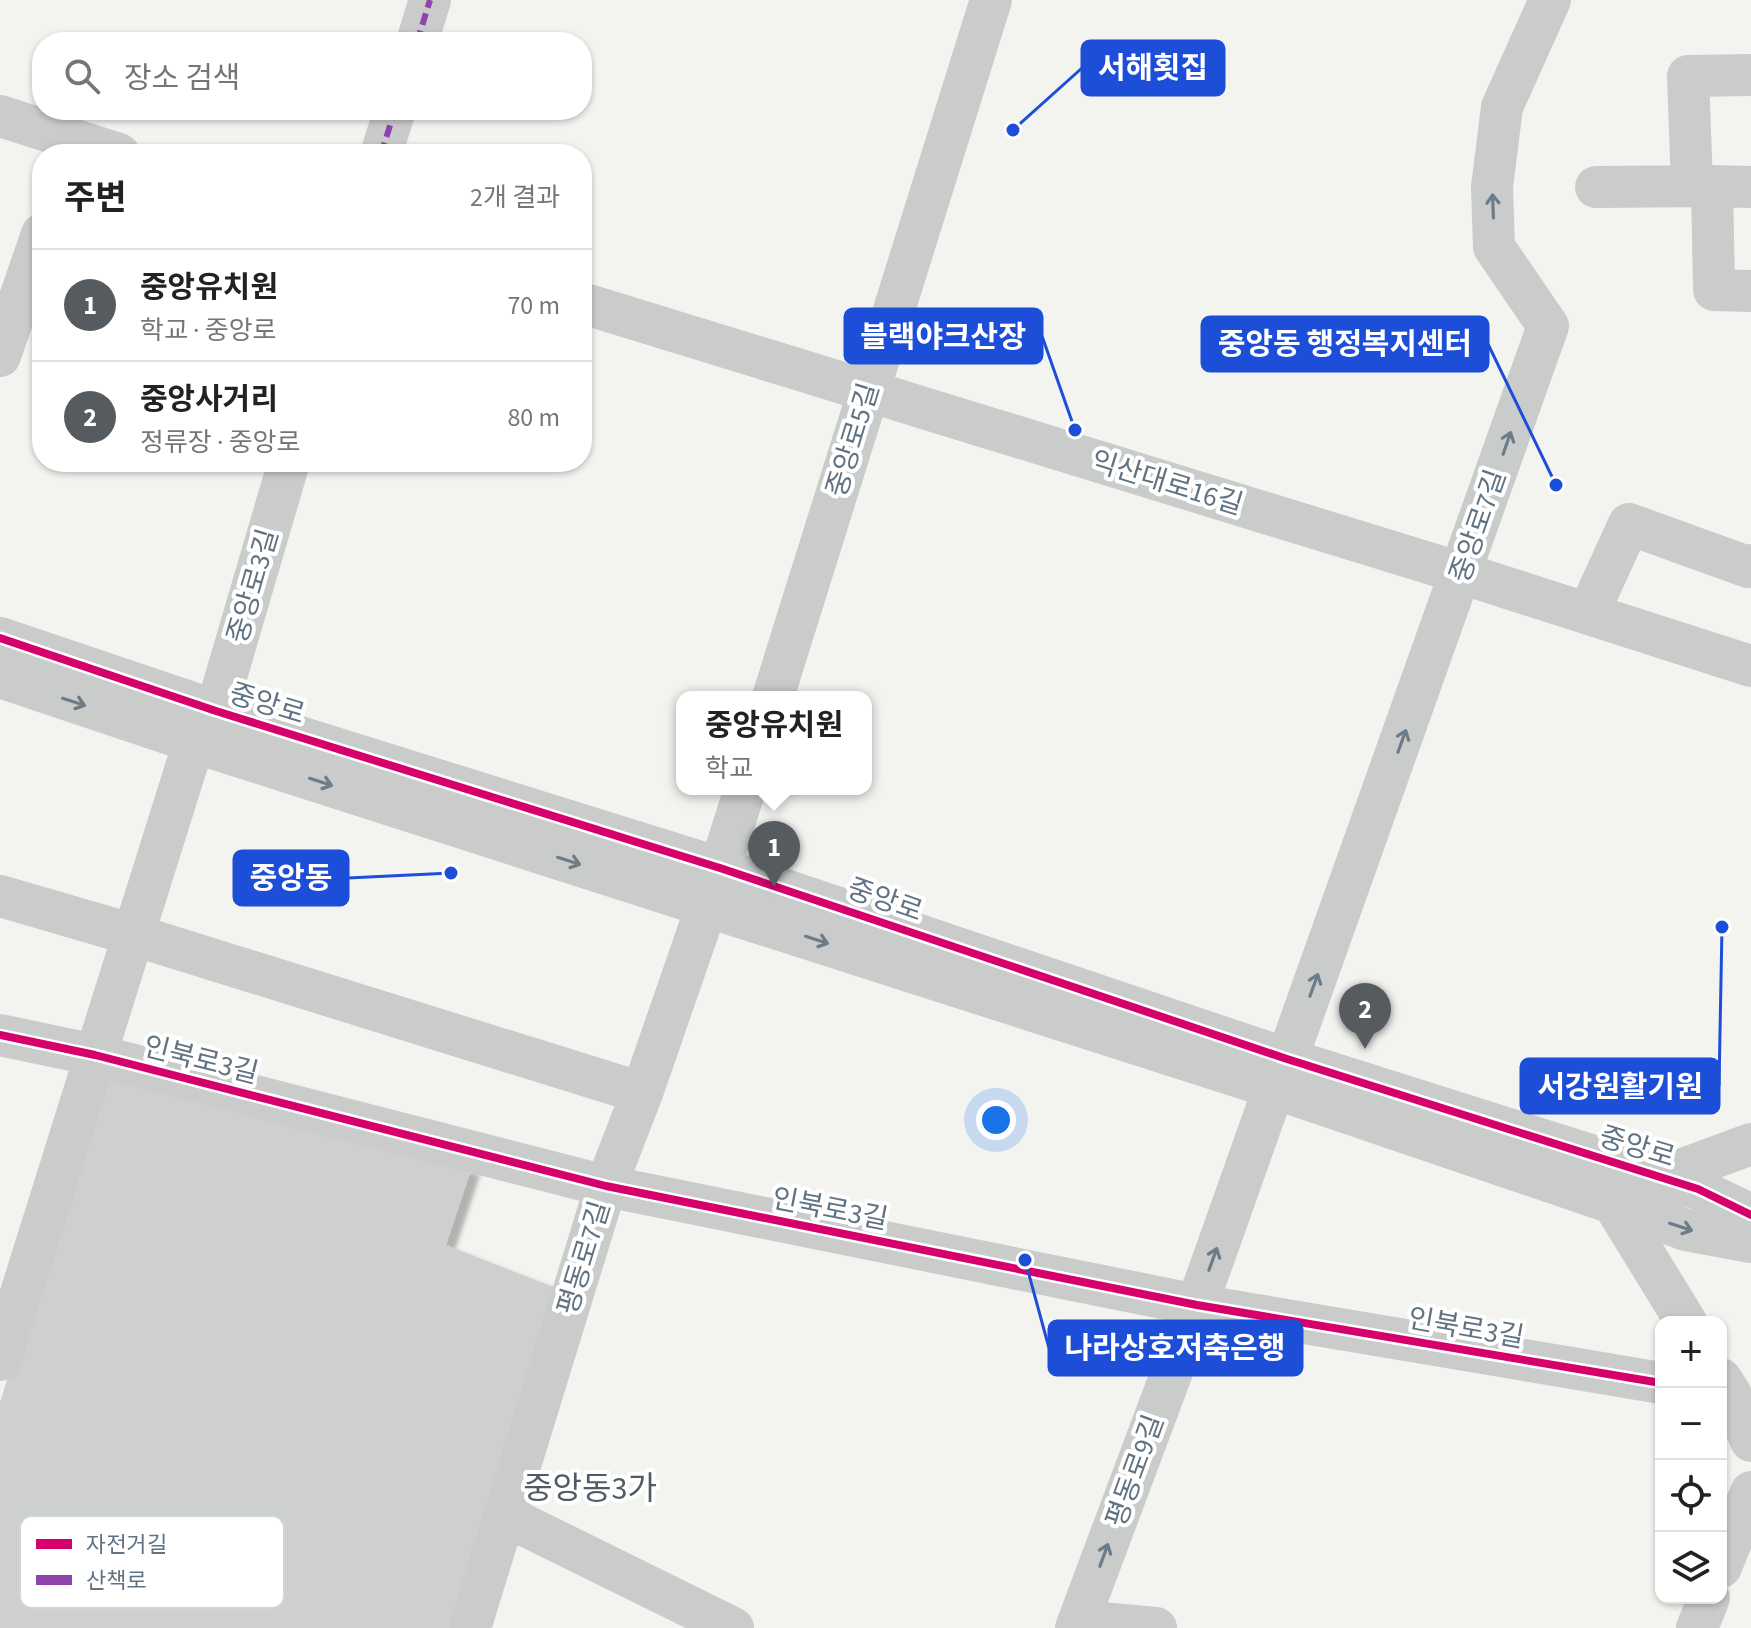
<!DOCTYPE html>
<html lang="ko">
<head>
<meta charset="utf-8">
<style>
  body { margin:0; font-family:"Source Sans 3","Noto Sans KR",sans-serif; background:#f6f6f6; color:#222 }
  .controls { position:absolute; right:24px; bottom:24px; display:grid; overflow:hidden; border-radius:16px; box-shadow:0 2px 6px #0004 }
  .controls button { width:72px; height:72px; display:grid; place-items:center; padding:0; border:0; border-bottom:2px solid #e0e0e0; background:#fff; color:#222; font:40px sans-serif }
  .you { position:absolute; left:996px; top:1120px; width:28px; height:28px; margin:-20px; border:6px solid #fff; border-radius:50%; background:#1a73e8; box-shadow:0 0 0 12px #1a73e833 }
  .badge { display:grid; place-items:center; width:52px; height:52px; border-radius:50%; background:#555b5e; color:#fff; font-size:26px; font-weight:700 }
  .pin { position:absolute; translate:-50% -66px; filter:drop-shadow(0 2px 4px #0008) }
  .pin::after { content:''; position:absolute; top:42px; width:28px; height:24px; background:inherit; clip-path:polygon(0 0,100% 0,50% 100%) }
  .popup { position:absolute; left:676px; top:691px; width:196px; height:104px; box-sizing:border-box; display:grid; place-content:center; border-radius:16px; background:#fff; filter:drop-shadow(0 2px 6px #0005); font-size:26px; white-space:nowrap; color:#767676 }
  .popup b { font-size:30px; color:#222 }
  .popup::after { content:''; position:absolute; left:50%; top:100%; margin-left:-16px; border:16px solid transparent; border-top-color:#fff }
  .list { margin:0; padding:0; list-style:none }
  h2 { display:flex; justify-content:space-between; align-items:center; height:104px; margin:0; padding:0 32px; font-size:34px }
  h2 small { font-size:26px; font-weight:400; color:#767676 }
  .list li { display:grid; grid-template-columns:52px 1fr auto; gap:24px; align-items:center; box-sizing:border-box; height:112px; padding:0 32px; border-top:2px solid #e0e0e0 }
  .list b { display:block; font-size:30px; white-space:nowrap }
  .list p { margin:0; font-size:26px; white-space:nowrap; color:#767676 }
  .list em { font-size:26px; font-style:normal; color:#767676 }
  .icon { flex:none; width:44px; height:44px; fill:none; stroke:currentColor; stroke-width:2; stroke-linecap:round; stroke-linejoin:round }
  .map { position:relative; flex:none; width:1751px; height:1628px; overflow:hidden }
  .search { position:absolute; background:#fff; box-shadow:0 2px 6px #0004; left:32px; top:32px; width:560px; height:88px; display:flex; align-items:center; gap:20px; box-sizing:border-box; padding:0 28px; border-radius:32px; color:#767676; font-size:30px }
  .panel { position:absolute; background:#fff; box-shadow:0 2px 6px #0004; left:32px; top:144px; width:560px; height:328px; border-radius:32px }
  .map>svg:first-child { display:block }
</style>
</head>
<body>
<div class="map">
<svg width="1751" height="1628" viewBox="0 0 1751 1628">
  <defs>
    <filter id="shadow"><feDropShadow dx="9" dy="5" stdDeviation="2" flood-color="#0004"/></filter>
  </defs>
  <rect width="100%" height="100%" fill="#f3f3f0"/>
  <path fill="#cecfcf" filter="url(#shadow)" d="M106,1068L471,1170L446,1245L561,1290L456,1628H0V1402Z"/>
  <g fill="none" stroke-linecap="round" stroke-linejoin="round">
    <path stroke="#cacccc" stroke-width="42" d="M417,42L430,0
      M0,116L119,154
      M381,154L395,110
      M1692,186L1688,76L1751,75
      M1712,186L1751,187
      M1596,187L1712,186L1714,290L1751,291
      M582,303L1461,573L1751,666
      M0,356L42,234
      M1588,614L1629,524L1748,567L1751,565
      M0,638L216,711L720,868L1287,1059L1698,1189L1751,1215
      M0,677L194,742L1274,1088L1613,1203L1686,1230L1751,1242
      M773,697L991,0
      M216,711L289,462
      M0,896L134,935L642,1093
      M0,1035L95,1055L606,1186L1197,1305L1661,1383
      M1287,1059L1548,326L1494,247L1492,187L1502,107L1550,0
      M1659,1178L1751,1144
      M1613,1203L1686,1322
      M0,1360L194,742
      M1721,1379L1731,1395L1751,1441
      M506,1516L733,1628
      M1721,1567L1751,1492
      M1079,1621L1156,1628
      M470,1628L606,1186L642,1093L720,868L745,789
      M1076,1628L1197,1305L1274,1088
      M1697,1628L1709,1598"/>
    <path stroke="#8e44ad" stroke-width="6" stroke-dasharray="12 6" stroke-linecap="butt" d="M417,42L430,0
      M381,154L395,110"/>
    <g stroke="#fff" stroke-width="13">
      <path id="cycleway" d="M0,638L216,711L720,868L1287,1059L1698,1189L1751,1215
        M0,1035L95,1055L606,1186L1197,1305L1661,1383"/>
    </g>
    <use href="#cycleway" stroke="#d6006c" stroke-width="8"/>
  </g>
  <defs><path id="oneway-shaft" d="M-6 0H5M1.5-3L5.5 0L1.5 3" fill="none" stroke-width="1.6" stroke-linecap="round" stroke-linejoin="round" transform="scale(2)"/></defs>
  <g stroke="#6c7c89">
    <use href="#oneway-shaft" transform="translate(1493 206) rotate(-92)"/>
    <use href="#oneway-shaft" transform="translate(1507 443) rotate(-71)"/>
    <use href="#oneway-shaft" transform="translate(74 702) rotate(18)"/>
    <use href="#oneway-shaft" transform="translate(1402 741) rotate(-70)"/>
    <use href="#oneway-shaft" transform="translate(321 782) rotate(18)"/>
    <use href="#oneway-shaft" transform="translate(569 861) rotate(18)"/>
    <use href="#oneway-shaft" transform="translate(817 940) rotate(18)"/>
    <use href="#oneway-shaft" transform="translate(1314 985) rotate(-70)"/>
    <use href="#oneway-shaft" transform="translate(1681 1227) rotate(18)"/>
    <use href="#oneway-shaft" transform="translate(1213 1259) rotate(-70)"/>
    <use href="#oneway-shaft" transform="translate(1104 1555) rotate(-70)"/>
  </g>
  <g text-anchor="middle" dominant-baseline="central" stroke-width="8" stroke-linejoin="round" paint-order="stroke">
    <g font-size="28" fill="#617382" stroke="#fff">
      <text transform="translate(853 440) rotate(-73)">중앙로5길</text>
      <text transform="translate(1167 483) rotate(17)">익산대로16길</text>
      <text transform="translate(1478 526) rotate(-71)">중앙로7길</text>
      <text transform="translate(253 586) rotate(-74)">중앙로3길</text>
      <text transform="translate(267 704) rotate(17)">중앙로</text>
      <text transform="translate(885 900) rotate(19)">중앙로</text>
      <text transform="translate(201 1060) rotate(14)">인북로3길</text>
      <text transform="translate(1637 1147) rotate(17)">중앙로</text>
      <text transform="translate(830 1209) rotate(11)">인북로3길</text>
      <text transform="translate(584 1258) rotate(-73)">평동로7길</text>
      <text transform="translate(1466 1328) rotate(10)">인북로3길</text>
      <text transform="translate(1135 1471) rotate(-70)">평동로9길</text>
    </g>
    <g font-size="32" fill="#4f5c67" stroke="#fff">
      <text x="590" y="1489">중앙동3가</text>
    </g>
  </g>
  <rect x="20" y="1516" width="264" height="92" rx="12" fill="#fff" stroke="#d0d5da" stroke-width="2"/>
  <rect x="36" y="1539" width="36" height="10" fill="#d6006c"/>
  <rect x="36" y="1575" width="36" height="10" fill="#8e44ad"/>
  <g font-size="22" fill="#617382">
    <text x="86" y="1552">자전거길</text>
    <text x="86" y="1588">산책로</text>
  </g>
  <path fill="none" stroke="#1d4ed8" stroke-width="3" d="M1013 130L1082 68M1075 430L1042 336M1556 485L1488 344M451 873L348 878M1722 927L1719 1086M1025 1260L1049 1348"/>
  <g fill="#1d4ed8" stroke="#fff" stroke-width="3">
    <circle cx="1013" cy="130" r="8"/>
    <circle cx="1075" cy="430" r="8"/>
    <circle cx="1556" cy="485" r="8"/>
    <circle cx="451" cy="873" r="8"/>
    <circle cx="1722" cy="927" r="8"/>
    <circle cx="1025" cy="1260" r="8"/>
  </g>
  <g fill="#1d4ed8" stroke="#1d4ed8" stroke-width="3">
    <rect x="1082" y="41" width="142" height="54" rx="8"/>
    <rect x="845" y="309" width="197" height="54" rx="8"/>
    <rect x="1202" y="317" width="286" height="54" rx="8"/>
    <rect x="234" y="851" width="114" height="54" rx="8"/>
    <rect x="1521" y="1059" width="198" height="54" rx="8"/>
    <rect x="1049" y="1321" width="253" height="54" rx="8"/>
  </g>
  <g font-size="30" text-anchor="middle" font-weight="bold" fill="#fff">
    <text x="1153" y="78">서해횟집</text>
    <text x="943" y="347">블랙야크산장</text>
    <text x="1345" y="354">중앙동 행정복지센터</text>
    <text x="291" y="888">중앙동</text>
    <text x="1620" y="1097">서강원활기원</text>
    <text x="1175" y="1358">나라상호저축은행</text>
  </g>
</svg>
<div class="controls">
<button>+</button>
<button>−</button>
<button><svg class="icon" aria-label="locate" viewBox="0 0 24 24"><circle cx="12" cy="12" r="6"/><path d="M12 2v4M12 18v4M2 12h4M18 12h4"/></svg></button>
<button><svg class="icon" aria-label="layers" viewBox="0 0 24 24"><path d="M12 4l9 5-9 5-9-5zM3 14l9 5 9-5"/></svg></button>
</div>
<div class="you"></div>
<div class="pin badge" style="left:774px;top:887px">1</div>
<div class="popup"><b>중앙유치원</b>학교</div>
<div class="pin badge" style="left:1365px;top:1049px">2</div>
<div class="search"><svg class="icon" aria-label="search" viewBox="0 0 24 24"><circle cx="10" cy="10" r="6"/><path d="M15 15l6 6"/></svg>장소 검색</div>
<section class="panel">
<h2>주변<small>2개 결과</small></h2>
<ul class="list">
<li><span class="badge">1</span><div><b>중앙유치원</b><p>학교 · 중앙로</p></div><em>70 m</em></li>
<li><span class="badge">2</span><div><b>중앙사거리</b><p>정류장 · 중앙로</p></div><em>80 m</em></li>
</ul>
</section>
</div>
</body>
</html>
